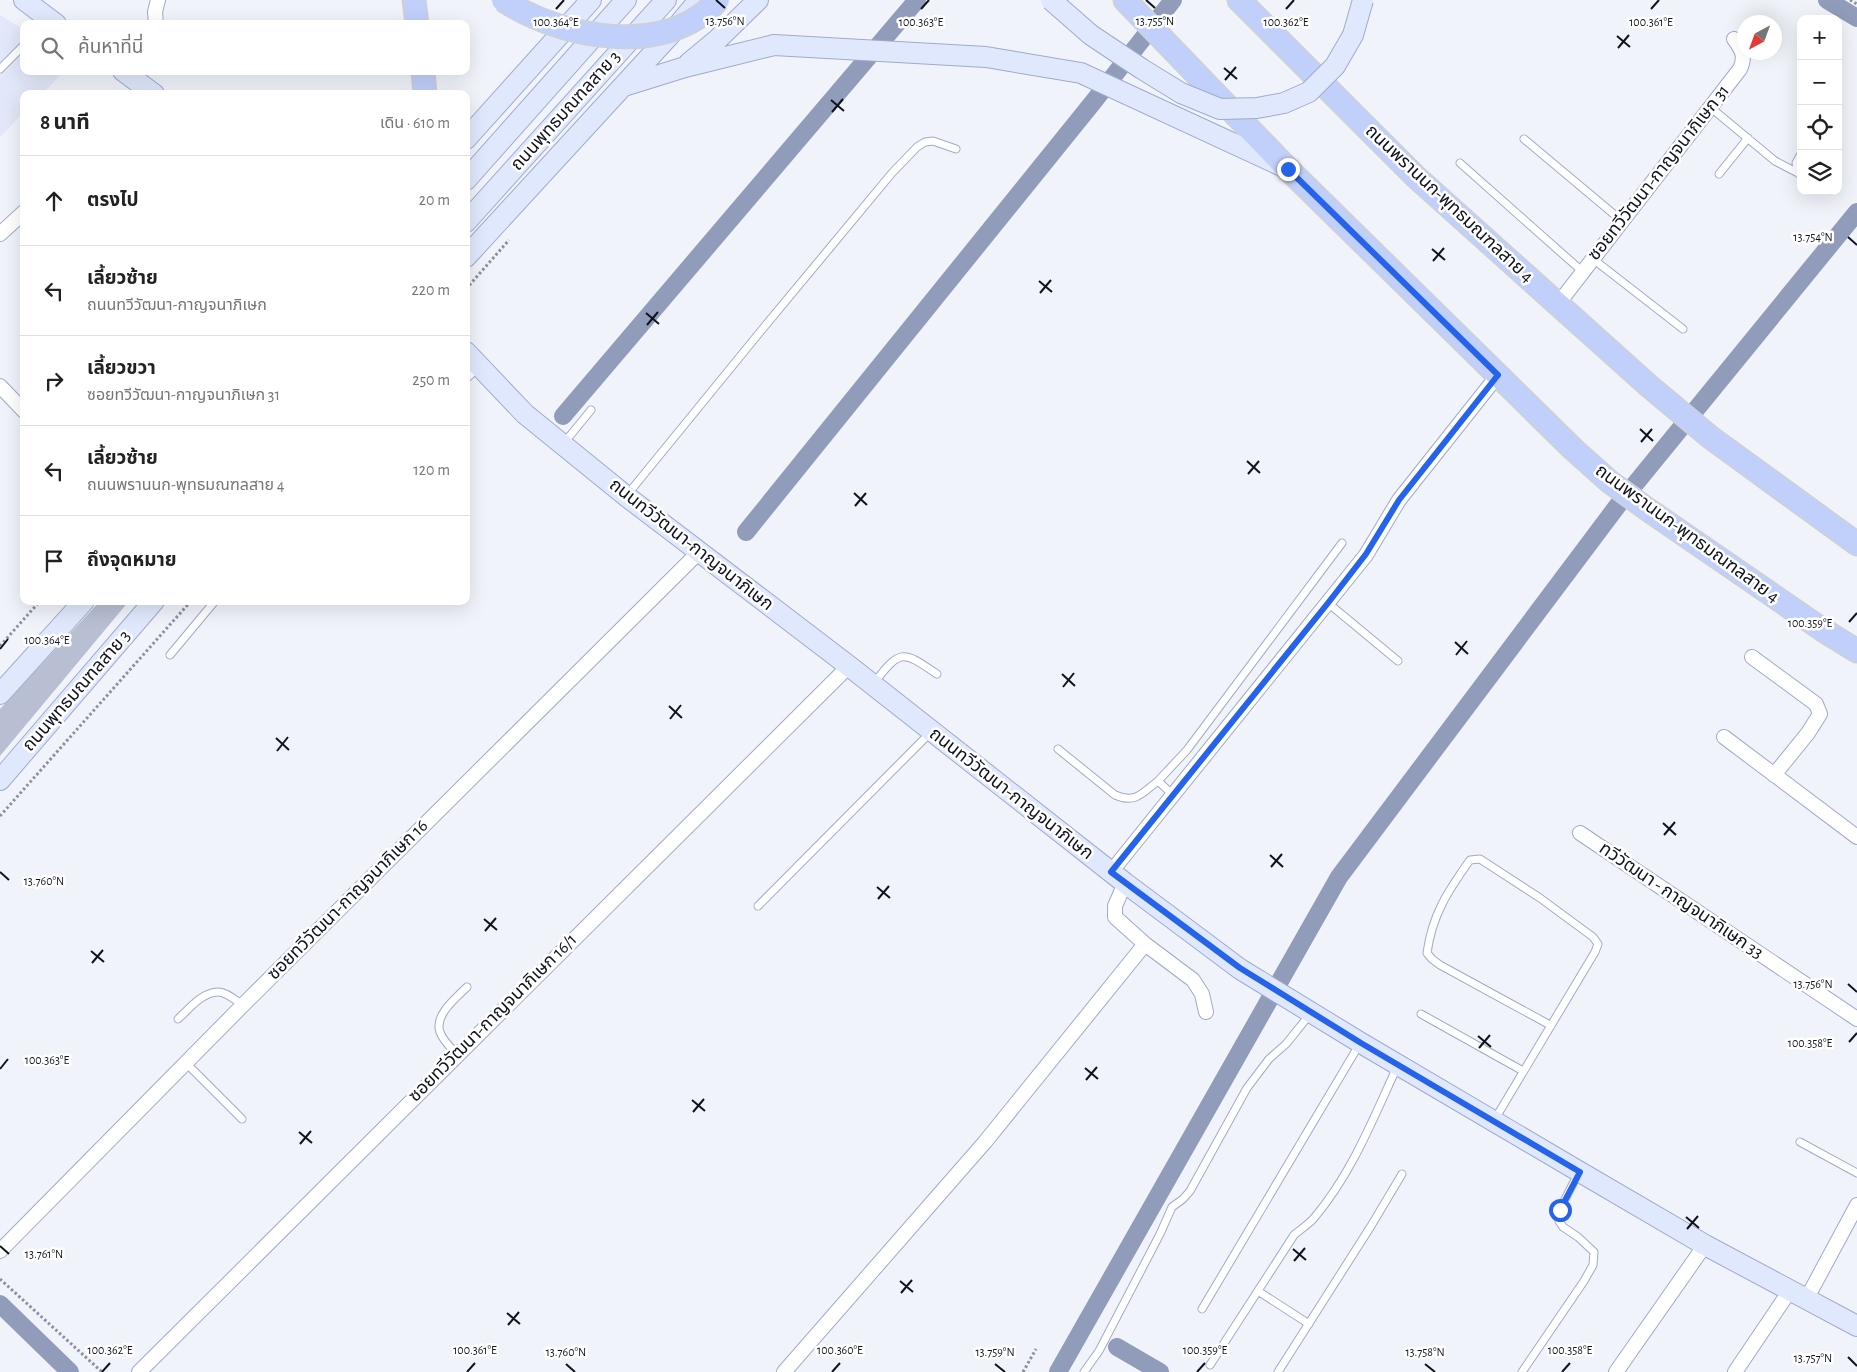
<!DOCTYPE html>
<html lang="th">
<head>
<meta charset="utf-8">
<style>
  body { margin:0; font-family:"Alegreya Sans","Noto Sans Thai",sans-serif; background:#f6f6f6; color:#222 }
  .controls { position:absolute; right:15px; top:15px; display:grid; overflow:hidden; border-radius:10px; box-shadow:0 5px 20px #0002 }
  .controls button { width:45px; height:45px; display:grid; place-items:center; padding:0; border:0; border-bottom:1px solid #e0e0e0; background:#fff; color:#222; font:25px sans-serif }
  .compass { position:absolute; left:1737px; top:15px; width:45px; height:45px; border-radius:50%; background:#fff; box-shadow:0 5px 20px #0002; rotate:221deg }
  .stop { position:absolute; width:15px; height:15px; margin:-11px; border:4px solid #2563eb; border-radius:50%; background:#fff }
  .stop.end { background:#2563eb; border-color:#fff; box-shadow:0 1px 5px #0008 }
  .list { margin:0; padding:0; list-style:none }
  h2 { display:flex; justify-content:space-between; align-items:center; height:65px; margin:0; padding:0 20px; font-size:21px }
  h2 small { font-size:16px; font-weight:400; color:#767676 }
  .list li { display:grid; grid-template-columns:32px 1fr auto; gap:15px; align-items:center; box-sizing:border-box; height:90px; padding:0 20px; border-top:1px solid #e0e0e0 }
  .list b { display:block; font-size:19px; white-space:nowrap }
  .list p { margin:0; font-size:16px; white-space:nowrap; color:#767676 }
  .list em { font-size:16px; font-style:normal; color:#767676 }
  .icon { flex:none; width:28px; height:28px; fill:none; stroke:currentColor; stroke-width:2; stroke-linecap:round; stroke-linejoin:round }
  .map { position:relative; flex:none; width:1857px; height:1372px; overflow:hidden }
  .search { position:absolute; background:#fff; box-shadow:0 5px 20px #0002; left:20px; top:20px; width:450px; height:55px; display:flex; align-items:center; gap:12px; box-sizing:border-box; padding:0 18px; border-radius:10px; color:#767676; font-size:19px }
  .panel { position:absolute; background:#fff; box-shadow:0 5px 20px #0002; left:20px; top:90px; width:450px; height:515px; border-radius:10px }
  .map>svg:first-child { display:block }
</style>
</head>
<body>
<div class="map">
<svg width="1857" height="1372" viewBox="0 0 1857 1372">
  <rect width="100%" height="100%" fill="#f0f3fa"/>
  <path fill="#e2e8f9" d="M0,15L24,30V71H64L42,94H24V112L0,137Z"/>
  <path fill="#b8bfd2" d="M100,601H129L0,756V709Z"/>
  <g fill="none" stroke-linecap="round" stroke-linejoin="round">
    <path stroke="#919cba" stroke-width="18" d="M1827,0L1857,18
      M563,416L917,0
      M746,532L1094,101L1173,0
      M0,1304L70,1372
      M1117,1347L1160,1372
      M1058,1372L1339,877L1618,505L1857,212"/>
    <g stroke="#9fabcb" stroke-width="9">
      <path id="lane" d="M0,69L24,45
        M1710,107L1775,161L1798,173
        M1524,139L1622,221
        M1460,163L1583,272
        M1719,174L1748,138
        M1799,174L1796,163L1801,154
        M1593,259L1683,329
        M466,379L478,368
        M564,443L591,410
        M627,495L760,332L892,173L917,147L925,142L933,141L956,149
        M1328,603L1398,661
        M170,655L215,601
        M874,683C901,648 903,651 937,674
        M1058,749L1115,795C1136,804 1142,793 1158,781
        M1173,795L1158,781L1187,750L1342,543
        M758,906L931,732
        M1421,1014L1523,1071
        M178,1019C188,1010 202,992 218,992C227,992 236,1001 243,1005
        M457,1054C451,1048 443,1041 440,1032C434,1015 456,998 467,987
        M186,1063L242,1119
        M1495,1119L1595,952L1598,944L1593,937L1540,898L1480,859L1470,860C1448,891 1432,915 1427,953L1432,959L1440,965L1550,1025
        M1800,1142L1857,1173
        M1258,1291L1309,1324
        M1202,1309L1359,1045
        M1210,1365L1294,1235C1301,1229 1309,1224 1314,1218C1352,1173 1373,1119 1397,1067
        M1084,1372L1099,1351L1160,1234L1172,1207L1183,1199L1190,1191L1247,1088L1269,1059L1286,1044L1311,1013
        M1278,1372L1371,1226L1402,1174
        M1522,1372L1584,1281L1593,1265L1594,1252L1578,1237L1563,1227L1559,1221L1560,1209L1579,1172"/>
    </g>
    <g stroke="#9fabcb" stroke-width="16">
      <path id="street" d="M156,24L155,12L158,0
        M0,234L24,212
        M1558,304L1740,69C1746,56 1742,50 1734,39
        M0,386L24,411
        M1752,657L1816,704L1820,714L1808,733L1774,775
        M1724,737L1857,837
        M1580,833L1857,1019
        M1111,872L1366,555L1399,500L1498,375
        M1125,883L1115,906V917L1145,944L1193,980L1202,994L1206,1012
        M0,1251L243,1005L698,553
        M1807,1298L1857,1205
        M139,1372L849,666
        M784,1372L985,1142L1145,944
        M1616,1372L1705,1245
        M1735,1372L1791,1289"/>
    </g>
    <g stroke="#9fabcb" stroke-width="22">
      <path id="secondary" d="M24,0L56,24
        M689,63L718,39L758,0
        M123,71L154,94
        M624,86L685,67L774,45L986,57L1081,73L1284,167
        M466,139L591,0
        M466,180L626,0
        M466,222L666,0
        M466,257L669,36L699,0
        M466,352L525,414L626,496L849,666L1125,883L1240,969L1361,1043L1580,1172L1705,1245L1857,1326
        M0,694L84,601
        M0,780L154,601"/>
    </g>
    <g stroke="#cfd0d2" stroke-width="25">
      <path id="primary" d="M414,0L417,24
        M1125,0L1288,169L1573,449L1610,482L1647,509L1823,630L1857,651
        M1239,0L1416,177L1649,386L1710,437L1857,544
        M423,71L425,94"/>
    </g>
    <path stroke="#8c9099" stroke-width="3" stroke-dasharray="2.5 2.5" stroke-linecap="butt" d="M1850,0L1857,4
      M466,289L509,240
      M0,646L40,601
      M0,816L191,601
      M0,1279L102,1372
      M1023,1372L1036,1349"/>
    <use href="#lane" stroke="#fff" stroke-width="7"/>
    <use href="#street" stroke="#fff" stroke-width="14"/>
    <use href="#secondary" stroke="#e0e8fd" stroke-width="20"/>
    <use href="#primary" stroke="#c1d0fb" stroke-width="22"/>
    <g stroke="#9fabcb" stroke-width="22" stroke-linecap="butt">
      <path id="secondary-bridge" d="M1051,0L1091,35L1142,69L1181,93L1220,109L1257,108L1284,103L1309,92L1335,66L1353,35L1363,0"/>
    </g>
    <g stroke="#cfd0d2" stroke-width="25" stroke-linecap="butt">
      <path id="primary-bridge" d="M503,0C561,38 666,59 718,0"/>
    </g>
    <use href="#secondary-bridge" stroke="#e0e8fd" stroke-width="20"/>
    <use href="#primary-bridge" stroke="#c1d0fb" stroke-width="22"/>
  </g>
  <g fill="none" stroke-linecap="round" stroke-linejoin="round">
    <path stroke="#2563eb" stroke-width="6" d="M1288,169L1498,375L1399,500L1366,554L1328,603L1111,872L1240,968L1361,1043L1580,1172L1560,1210"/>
  </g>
  <path fill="none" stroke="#0f131e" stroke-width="2" d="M716,0L725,8M1146,0L1155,8M556,9L564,0M921,9L929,0M1286,9L1294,0M1651,9L1659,0M1617,36L1630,47M1618,48L1629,35M1224,68L1237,79M1225,80L1236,67M831,100L844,111M832,112L843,99M1848,237L1857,245M1432,249L1445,260M1433,261L1444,248M1039,281L1052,292M1040,293L1051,280M646,313L659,324M647,325L658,312M1640,429L1653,441M1641,442L1652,429M1247,461L1260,473M1248,474L1259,461M854,493L867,505M855,506L866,493M1849,622L1857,613M1455,642L1468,654M0,649L8,639M1456,655L1467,641M1062,674L1075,686M1063,687L1074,673M669,706L682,718M670,719L681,705M276,738L289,750M277,751L288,737M1663,823L1676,835M1664,835L1675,822M1270,855L1283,867M1271,867L1282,854M0,872L9,880M877,887L890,898M878,899L889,886M484,919L497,930M485,931L496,918M91,951L104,962M92,963L103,950M1848,984L1857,992M1478,1036L1491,1047M1849,1042L1857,1033M1479,1048L1490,1035M1085,1068L1098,1079M0,1069L8,1059M1086,1080L1097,1067M692,1100L705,1111M693,1112L704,1099M299,1132L312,1143M300,1144L311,1131M1686,1217L1699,1228M1687,1229L1698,1216M0,1246L9,1254M1293,1249L1306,1260M1294,1261L1305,1248M900,1281L913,1292M901,1293L912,1280M507,1313L520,1324M508,1325L519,1312M1848,1357L1857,1366M566,1364L575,1372M995,1364L1005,1372M1425,1364L1435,1372M102,1372L110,1363M467,1372L475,1363M832,1372L840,1363M1197,1372L1205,1363M1562,1372L1570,1363"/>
  <g text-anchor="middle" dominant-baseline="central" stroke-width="5" stroke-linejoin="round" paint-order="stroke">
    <g font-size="18" fill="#0f131e" stroke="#fff">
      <text transform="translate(566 111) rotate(-48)">ถนนพุทธมณฑลสาย 3</text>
      <text transform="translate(1659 173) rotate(-52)">ซอยทวีวัฒนา-กาญจนาภิเษก 31</text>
      <text transform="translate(1449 204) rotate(43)">ถนนพรานนก-พุทธมณฑลสาย 4</text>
      <text transform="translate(1687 534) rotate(36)">ถนนพรานนก-พุทธมณฑลสาย 4</text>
      <text transform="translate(691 545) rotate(38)">ถนนทวีวัฒนา-กาญจนาภิเษก</text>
      <text transform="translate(77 691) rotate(-49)">ถนนพุทธมณฑลสาย 3</text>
      <text transform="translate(1011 794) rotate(38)">ถนนทวีวัฒนา-กาญจนาภิเษก</text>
      <text transform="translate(348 900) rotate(-45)">ซอยทวีวัฒนา-กาญจนาภิเษก 16</text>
      <text transform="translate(1681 901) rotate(34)">ทวีวัฒนา - กาญจนาภิเษก 33</text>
      <text transform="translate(493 1018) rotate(-45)">ซอยทวีวัฒนา-กาญจนาภิเษก 16/1</text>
    </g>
  </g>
  <g font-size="12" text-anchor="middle" fill="#0f131e" stroke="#fff" stroke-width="5" stroke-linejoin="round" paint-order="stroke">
    <text x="725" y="25">13.756°N</text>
    <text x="1155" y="25">13.755°N</text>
    <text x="556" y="26">100.364°E</text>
    <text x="921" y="26">100.363°E</text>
    <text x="1286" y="26">100.362°E</text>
    <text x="1651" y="26">100.361°E</text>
    <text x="1813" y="241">13.754°N</text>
    <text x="1810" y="627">100.359°E</text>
    <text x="47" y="644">100.364°E</text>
    <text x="44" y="885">13.760°N</text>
    <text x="1813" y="988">13.756°N</text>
    <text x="1810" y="1047">100.358°E</text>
    <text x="47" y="1064">100.363°E</text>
    <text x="44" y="1258">13.761°N</text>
    <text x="110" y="1354">100.362°E</text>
    <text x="475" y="1354">100.361°E</text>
    <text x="840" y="1354">100.360°E</text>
    <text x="1205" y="1354">100.359°E</text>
    <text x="1570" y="1354">100.358°E</text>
    <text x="566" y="1356">13.760°N</text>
    <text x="995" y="1356">13.759°N</text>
    <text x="1425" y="1356">13.758°N</text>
    <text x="1813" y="1362">13.757°N</text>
  </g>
</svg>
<div class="controls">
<button>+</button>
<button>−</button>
<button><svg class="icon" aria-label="locate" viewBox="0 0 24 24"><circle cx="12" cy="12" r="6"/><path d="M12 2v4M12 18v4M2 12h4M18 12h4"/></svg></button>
<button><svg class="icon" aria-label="layers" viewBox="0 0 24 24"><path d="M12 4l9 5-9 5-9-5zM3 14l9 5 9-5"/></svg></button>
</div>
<svg class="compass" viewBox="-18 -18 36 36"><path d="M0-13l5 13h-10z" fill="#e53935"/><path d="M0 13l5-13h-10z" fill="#767676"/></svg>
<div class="stop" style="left:1560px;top:1210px"></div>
<div class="stop end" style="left:1288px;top:169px"></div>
<div class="search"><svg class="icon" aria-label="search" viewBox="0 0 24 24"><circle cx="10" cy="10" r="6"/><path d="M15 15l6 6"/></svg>ค้นหาที่นี่</div>
<section class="panel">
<h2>8 นาที<small>เดิน · 610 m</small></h2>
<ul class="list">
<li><svg class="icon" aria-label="ahead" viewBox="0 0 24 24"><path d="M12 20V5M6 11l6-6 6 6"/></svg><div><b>ตรงไป</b></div><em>20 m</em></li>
<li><svg class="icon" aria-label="left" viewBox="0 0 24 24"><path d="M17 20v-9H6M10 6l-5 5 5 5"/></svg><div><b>เลี้ยวซ้าย</b><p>ถนนทวีวัฒนา-กาญจนาภิเษก</p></div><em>220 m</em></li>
<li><svg class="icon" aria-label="right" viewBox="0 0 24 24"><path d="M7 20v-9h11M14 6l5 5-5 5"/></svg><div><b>เลี้ยวขวา</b><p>ซอยทวีวัฒนา-กาญจนาภิเษก 31</p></div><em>250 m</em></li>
<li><svg class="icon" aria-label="left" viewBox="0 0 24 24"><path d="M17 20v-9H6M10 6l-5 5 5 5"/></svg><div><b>เลี้ยวซ้าย</b><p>ถนนพรานนก-พุทธมณฑลสาย 4</p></div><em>120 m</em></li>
<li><svg class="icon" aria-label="arrive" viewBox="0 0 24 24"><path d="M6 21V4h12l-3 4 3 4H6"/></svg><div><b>ถึงจุดหมาย</b></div></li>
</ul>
</section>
</div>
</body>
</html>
